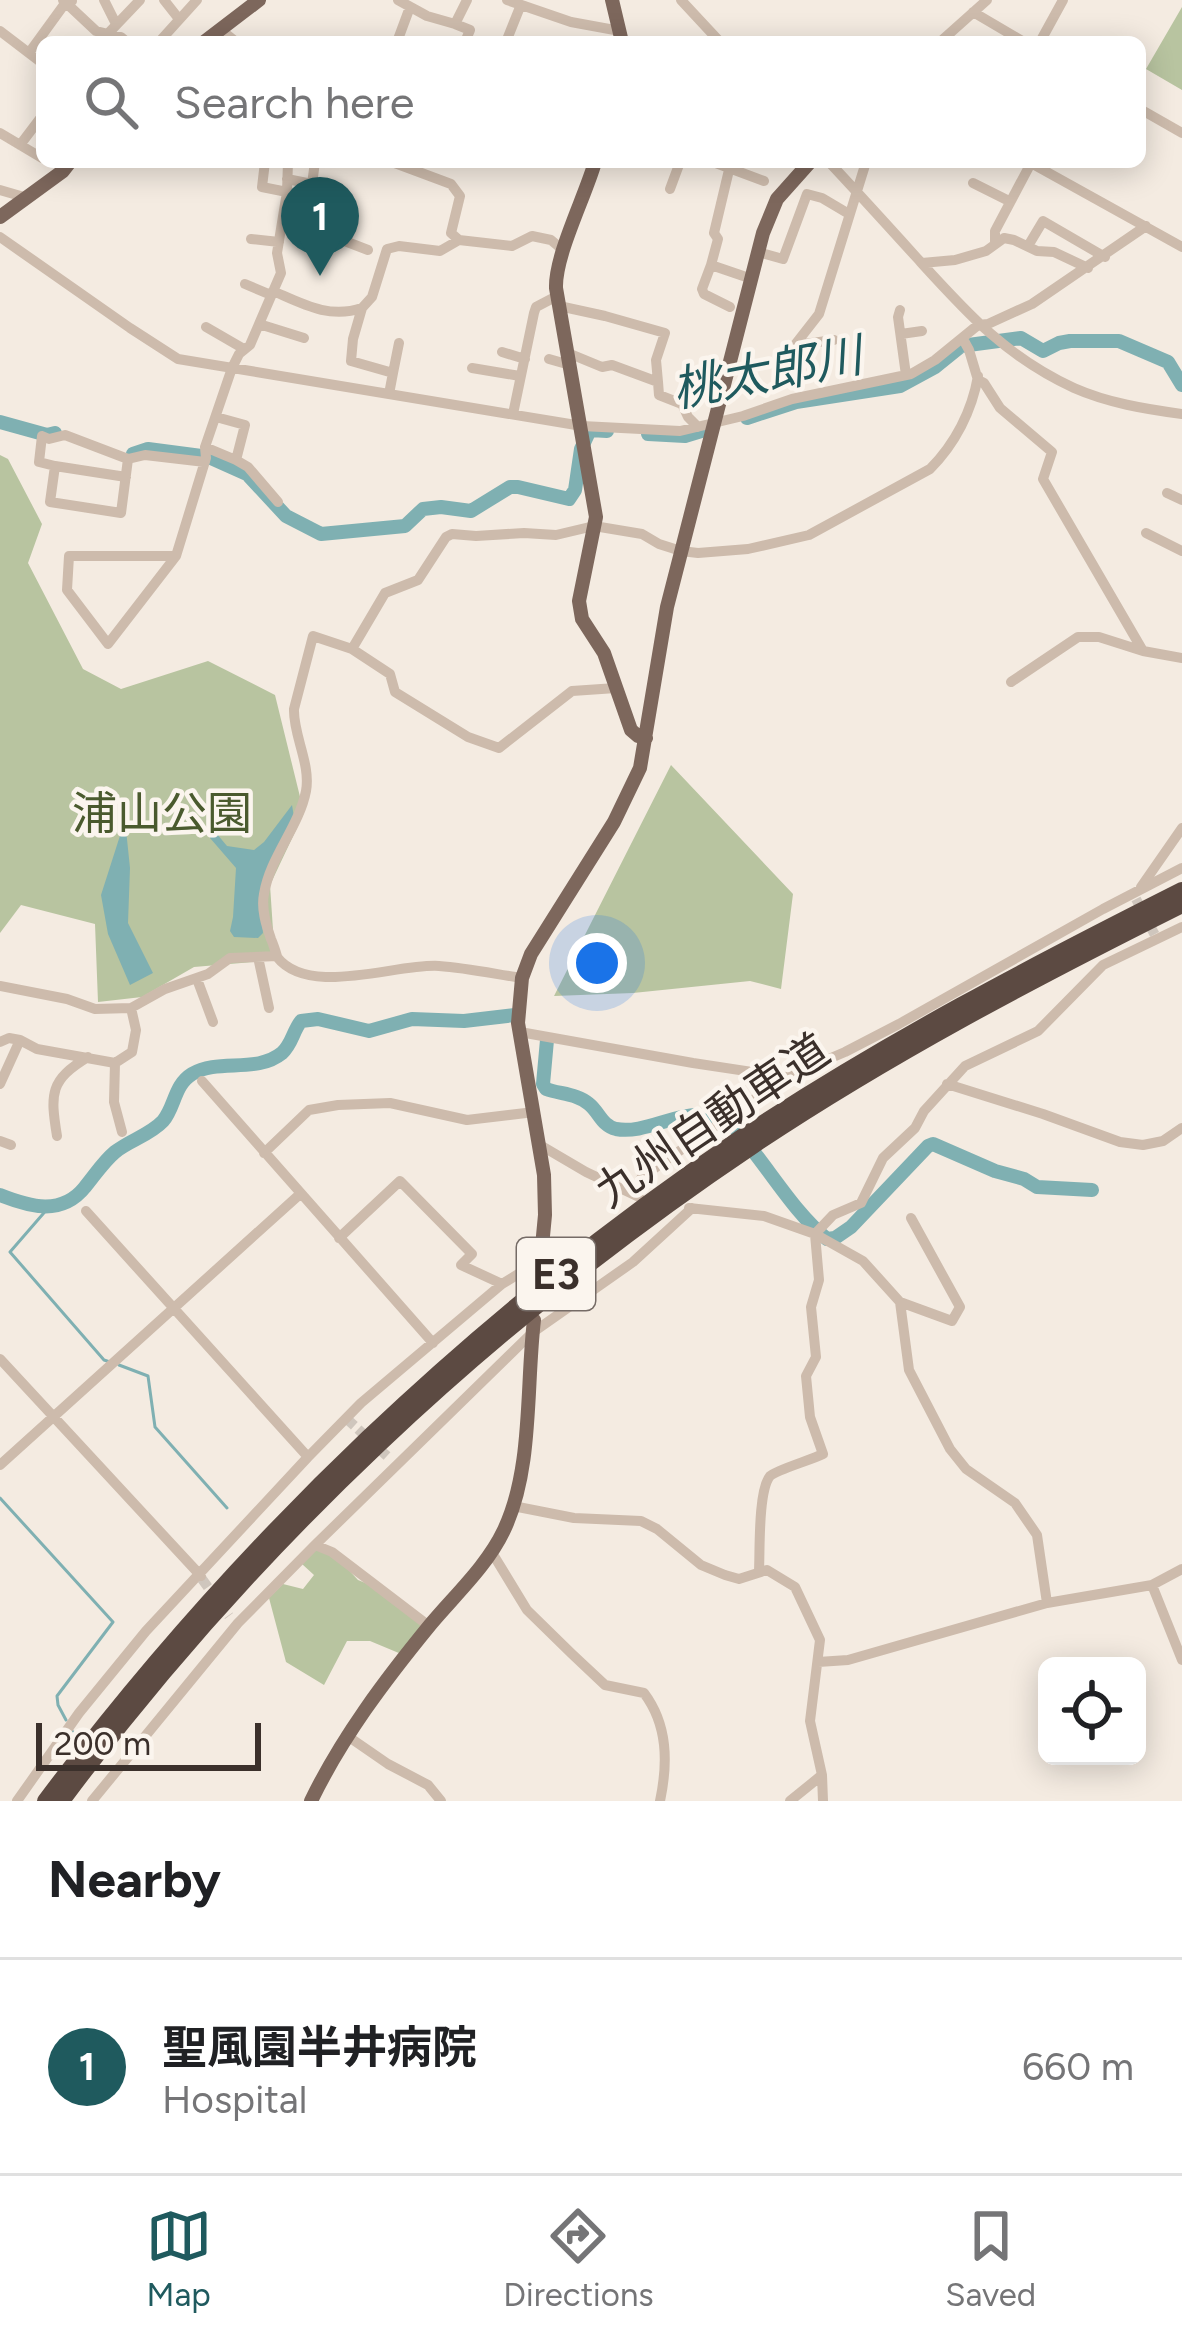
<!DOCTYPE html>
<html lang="en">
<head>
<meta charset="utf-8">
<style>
  body { margin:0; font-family:Figtree,"Noto Sans JP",sans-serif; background:#f2f2f2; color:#202124 }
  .controls { position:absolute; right:36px; bottom:36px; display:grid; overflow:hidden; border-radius:18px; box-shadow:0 6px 30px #0003 }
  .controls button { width:108px; height:108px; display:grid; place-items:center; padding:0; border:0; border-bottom:3px solid #e0e0e0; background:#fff; color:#202124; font:60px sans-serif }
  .scale { position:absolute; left:36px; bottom:30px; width:225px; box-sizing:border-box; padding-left:12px; border:6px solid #3b302b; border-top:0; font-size:33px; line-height:42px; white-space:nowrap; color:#3b302b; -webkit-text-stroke:9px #fbf5ee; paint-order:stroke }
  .you { position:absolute; left:597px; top:963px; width:42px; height:42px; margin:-30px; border:9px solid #fff; border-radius:50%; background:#1a73e8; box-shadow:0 0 0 18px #1a73e833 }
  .badge { display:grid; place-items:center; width:78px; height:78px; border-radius:50%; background:#1f5a5e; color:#fff; font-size:39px; font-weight:700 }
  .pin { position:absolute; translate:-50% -99px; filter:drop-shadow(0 3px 6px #0008) }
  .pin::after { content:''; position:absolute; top:63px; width:42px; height:36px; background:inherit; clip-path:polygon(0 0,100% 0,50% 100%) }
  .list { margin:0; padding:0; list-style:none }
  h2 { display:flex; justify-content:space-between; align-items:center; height:156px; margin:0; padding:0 48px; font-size:51px }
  h2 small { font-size:39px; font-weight:400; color:#757577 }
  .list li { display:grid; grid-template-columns:78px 1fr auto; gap:36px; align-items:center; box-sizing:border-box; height:216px; padding:0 48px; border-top:3px solid #e0e0e0 }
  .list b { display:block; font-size:45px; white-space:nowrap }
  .list p { margin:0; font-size:39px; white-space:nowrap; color:#757577 }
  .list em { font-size:39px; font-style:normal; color:#757577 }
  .icon { flex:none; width:66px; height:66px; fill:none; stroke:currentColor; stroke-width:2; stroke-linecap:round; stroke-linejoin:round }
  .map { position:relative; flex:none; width:1182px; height:1801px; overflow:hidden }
  .search { position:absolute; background:#fff; box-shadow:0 6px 30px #0003; left:36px; right:36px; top:36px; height:132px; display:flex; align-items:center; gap:30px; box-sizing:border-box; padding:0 42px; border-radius:18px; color:#757577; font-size:45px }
  .sheet { height:372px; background:#fff }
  nav { display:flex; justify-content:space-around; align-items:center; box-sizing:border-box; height:168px; border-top:3px solid #e0e0e0; background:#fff; font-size:33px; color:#757577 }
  nav a { display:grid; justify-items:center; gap:6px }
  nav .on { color:#1f5a5e }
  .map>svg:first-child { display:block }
</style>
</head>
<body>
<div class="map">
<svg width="1182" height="1801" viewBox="0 0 1182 1801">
  <rect width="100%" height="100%" fill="#f4ebe1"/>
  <path fill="#b8c4a0" d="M1182,7V90L1146,69Z
    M0,455L8,459L42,524L28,563L83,669L121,689L208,661L275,695L304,813L270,885L275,960L194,967L142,997L98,1002L95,924L21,905L0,933Z
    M671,765L793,894L781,989L750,981L633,993L554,996Z
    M315,1545L332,1552L358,1580L388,1592L429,1626L406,1656L370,1641H347L324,1685L286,1662L269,1598L283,1584L303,1589L314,1575L302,1564Z"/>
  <path fill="#7fb0b2" d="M292,805L294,817L260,899L263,933L258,938L234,937L230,931L233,917L236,868L210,838L212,828L227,846L254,850L264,842Z
    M125,820L130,868L128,923L153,973L130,985L108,934L101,895Z"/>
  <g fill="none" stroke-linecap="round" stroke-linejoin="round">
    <path stroke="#7fb0b2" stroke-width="3" d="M49,1207L10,1252L104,1360L110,1362
      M119,1365L148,1376L155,1427L227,1508
      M0,1498L113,1622L57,1696L58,1705L66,1720
      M71,1729L80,1746"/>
    <path stroke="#7fb0b2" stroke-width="14" d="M747,418L796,402L900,386L935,367L961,346L1021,338L1043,351L1059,343L1070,341H1119L1168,362L1182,385
      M0,422L47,435L55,433
      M648,434L685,436L708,429
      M133,454L148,449L209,457L247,474L286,516L321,534L405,526L423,509L441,507L471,511L510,487H518L569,499L575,490L581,449L590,430L607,431
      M547,1040L543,1084L546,1089C560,1094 578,1094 589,1104C599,1112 602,1126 616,1129C653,1136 694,1096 732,1126C739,1132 745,1141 750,1147C774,1177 798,1216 827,1239L835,1238L851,1227L928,1146L933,1144L995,1171L1024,1179L1037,1187L1092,1190
      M0,1195C30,1207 62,1216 85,1187C95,1175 103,1162 115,1152C130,1140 150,1135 163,1121C175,1107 174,1085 192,1074C219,1058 256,1074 282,1053C292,1044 293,1031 301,1021L318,1019L369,1031L412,1019L464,1021L515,1015"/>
    <path stroke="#cfc6bd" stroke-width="10" stroke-dasharray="10 5" stroke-linecap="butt" d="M1136,899L1157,939
      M347,1419L387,1456
      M202,1579L229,1616"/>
    <path stroke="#cdbbac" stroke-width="10" d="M63,0L96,31L121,37L127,42
      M104,0L116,24
      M164,0L179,19
      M398,0L427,16L455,24L467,0
      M507,0L571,22L620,31
      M681,0L720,42
      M973,12L1024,42
      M455,24L470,30L465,42
      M221,30L236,42
      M0,31L42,63
      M100,42L140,0
      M159,42L197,0
      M397,42L410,7
      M506,42L520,7
      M940,42L987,0
      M1040,42L1063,0
      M29,53L66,2L72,1
      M1140,109L1182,133
      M0,133L42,158
      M20,145L42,116
      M265,162L262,187L287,192
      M392,162L451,184L460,196L451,233L459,240L512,246L532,236L551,240L564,251
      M713,162L764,181
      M829,162C859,194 888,226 917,258C967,313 1005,356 1074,388C1108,403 1145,409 1182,414
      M1029,162L1182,247
      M287,179L312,184L315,162
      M973,183L1009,201
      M312,184L317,193L313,225L316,230L368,250
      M670,189L680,162
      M0,190L24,197
      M0,237L130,328L178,359L582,426L680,431L743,416L792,399L911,374L935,360L978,325L988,324L1032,304L1146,226
      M251,239L279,242
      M995,242V231L1031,163
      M1028,246L1043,221L1105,257
      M758,252L783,259L807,194L822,198L849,214
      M922,263L955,260L986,251L1004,238L1014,240L1037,251L1054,252L1088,268
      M711,265L718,239L714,233L729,170
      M245,284L271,295
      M273,291C303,304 329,319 362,308
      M559,306L605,316L665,333L656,360L658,382L612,365L602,367L568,353
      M730,307L704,294L702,289L711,265L752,279
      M900,310L898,317L906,375
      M259,324L304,338
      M206,327L244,349
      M901,334L922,331
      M963,339L969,350L978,380L984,383L1000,408L1052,452L1043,479L1143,651
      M797,345L834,340
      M502,352L525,359
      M787,355L819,314L866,162
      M549,359L570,365
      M472,368L520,376
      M393,373L399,343
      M658,382L659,395L682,404L688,417L698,427
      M389,394L393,373L351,361L353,339L362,308L372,297L387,249L399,246L440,251L459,240
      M513,414L534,313L536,307L557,296
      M205,447L236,460L245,425L216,417
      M236,460L248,467L278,502
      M55,466L39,462L42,436L49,439L65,435L128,459
      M126,477L55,466L50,502L121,513L128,459L145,455L205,462
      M1167,493L1182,500
      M1146,533L1182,551
      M69,556H176L108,644L67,590Z
      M176,556L206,458L205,447L232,368L239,354L250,345L281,273L277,253L287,192L288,162
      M352,649L313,636L294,709C293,735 311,764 306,791C299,827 270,857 264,894C261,909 266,925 271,939C272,941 277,955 277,957C309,998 397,963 439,966C467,968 495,974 522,978
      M1011,682L1078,637H1099L1143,651L1182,658
      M616,688L572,691L499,748L468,737L395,692L390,674L352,649L385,593L418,580L446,537L452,534L476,536L524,533L556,535L594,526L642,534L659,544L681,551L698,553L748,549L809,535L930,469C955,444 972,411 978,376
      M1141,887L1182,828
      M258,957L269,1008
      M197,979L213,1022
      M0,986L67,999L95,1009L131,1008L165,989L208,974L230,958L277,956
      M520,1032L693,1063L786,1077
      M0,1042L9,1038L20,1040L37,1049L115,1063L132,1052L136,1030L131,1008
      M115,1063L114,1102L122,1132
      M202,1081L433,1343
      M0,1084L20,1040
      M947,1084L1043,1114L1120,1142L1143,1145L1163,1141L1182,1128
      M57,1136C50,1093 50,1080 88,1057
      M0,1141L11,1145
      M540,1145L586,1172L639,1197
      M264,1153L309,1110L338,1105L390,1103L467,1120L534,1112
      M632,1193L642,1177L786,1077L845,1052L899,1024L1103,909L1182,868
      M689,1208L764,1216L815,1234L863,1261L900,1302L952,1321L960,1307L911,1218
      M86,1211L308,1457
      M339,1238L400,1181L472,1254L461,1265L502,1284
      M900,1302L909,1370L950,1449L966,1469L1015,1503L1037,1535L1047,1603
      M0,1359L201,1576
      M0,1465L299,1195
      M513,1506L574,1518L641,1521L657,1529L701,1565L725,1575L739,1579L767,1570L795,1587L820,1640L810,1721L822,1775L823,1801
      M315,1545L332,1552L429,1626
      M491,1551L527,1610L572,1654L605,1685L644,1693C668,1725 668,1763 660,1801
      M759,1571C760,1551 758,1491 770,1476C776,1470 811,1460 823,1454L810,1417L806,1376L816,1357L811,1307L819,1280L815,1234L833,1215L861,1203L883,1158L915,1128L924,1111L965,1066L1038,1031L1103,965L1182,927
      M1152,1585L1182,1660
      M818,1662L848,1660L1047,1603L1152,1585L1182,1569
      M346,1735L388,1764L428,1785L441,1801
      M17,1801L79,1713L146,1631L308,1457L361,1403L502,1284L541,1260
      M92,1801L238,1623L315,1545L532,1333L633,1262L692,1208
      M790,1801L822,1775"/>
    <path stroke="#7d675c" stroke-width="14" d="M612,0L622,42
      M204,42L259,0
      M595,162C585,197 555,255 556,288L596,517L579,601L582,619L604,653L631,730L638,736L646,738
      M0,217L63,171L70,162
      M539,1278L545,1215L544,1175L518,1023L522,978L531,954L614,822L640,768L667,607L763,233L777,199L810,162
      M311,1801C342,1737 385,1680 430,1625C455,1595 487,1566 504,1530C533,1469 526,1387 534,1320"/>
    <path stroke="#5c4a42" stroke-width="16" d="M45,1801C240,1541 477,1315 746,1134C885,1042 1033,965 1182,890
      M62,1801C252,1545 489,1323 753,1146C889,1055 1036,978 1182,905"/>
  </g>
  <g text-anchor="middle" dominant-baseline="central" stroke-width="9" stroke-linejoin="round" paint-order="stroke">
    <rect fill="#fbf5ee" stroke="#756b66" stroke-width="3" x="517" y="1238" width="78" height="72" rx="9"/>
    <g font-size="42" font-weight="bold" fill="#3b302b">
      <text x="556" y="1274">E3</text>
    </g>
    <g font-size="45" fill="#4a5a2e" stroke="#fbf5ee">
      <text x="162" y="813">浦山公園</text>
    </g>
    <g font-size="45" fill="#3b302b" stroke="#fbf5ee">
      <text transform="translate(712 1120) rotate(-34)">九州自動車道</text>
    </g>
    <g font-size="48" font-style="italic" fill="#1f5a5e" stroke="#fbf5ee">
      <text transform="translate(767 372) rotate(-11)">桃太郎川</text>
    </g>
  </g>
</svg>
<div class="controls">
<button><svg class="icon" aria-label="locate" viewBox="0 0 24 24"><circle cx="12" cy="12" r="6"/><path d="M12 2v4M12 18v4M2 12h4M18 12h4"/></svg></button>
</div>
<div class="scale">200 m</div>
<div class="you"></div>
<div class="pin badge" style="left:320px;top:276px">1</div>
<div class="search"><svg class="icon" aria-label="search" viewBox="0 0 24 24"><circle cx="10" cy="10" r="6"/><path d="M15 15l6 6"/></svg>Search here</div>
</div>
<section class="sheet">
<h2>Nearby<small></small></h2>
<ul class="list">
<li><span class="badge">1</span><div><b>聖風園半井病院</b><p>Hospital</p></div><em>660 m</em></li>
</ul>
</section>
<nav>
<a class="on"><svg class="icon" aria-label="map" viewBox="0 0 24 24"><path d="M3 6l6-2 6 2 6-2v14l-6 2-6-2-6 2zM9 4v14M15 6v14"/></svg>Map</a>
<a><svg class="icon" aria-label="directions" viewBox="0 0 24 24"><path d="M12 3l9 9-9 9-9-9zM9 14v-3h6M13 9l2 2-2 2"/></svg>Directions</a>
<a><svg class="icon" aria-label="saved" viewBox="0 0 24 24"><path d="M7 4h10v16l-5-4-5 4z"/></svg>Saved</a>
</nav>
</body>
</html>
